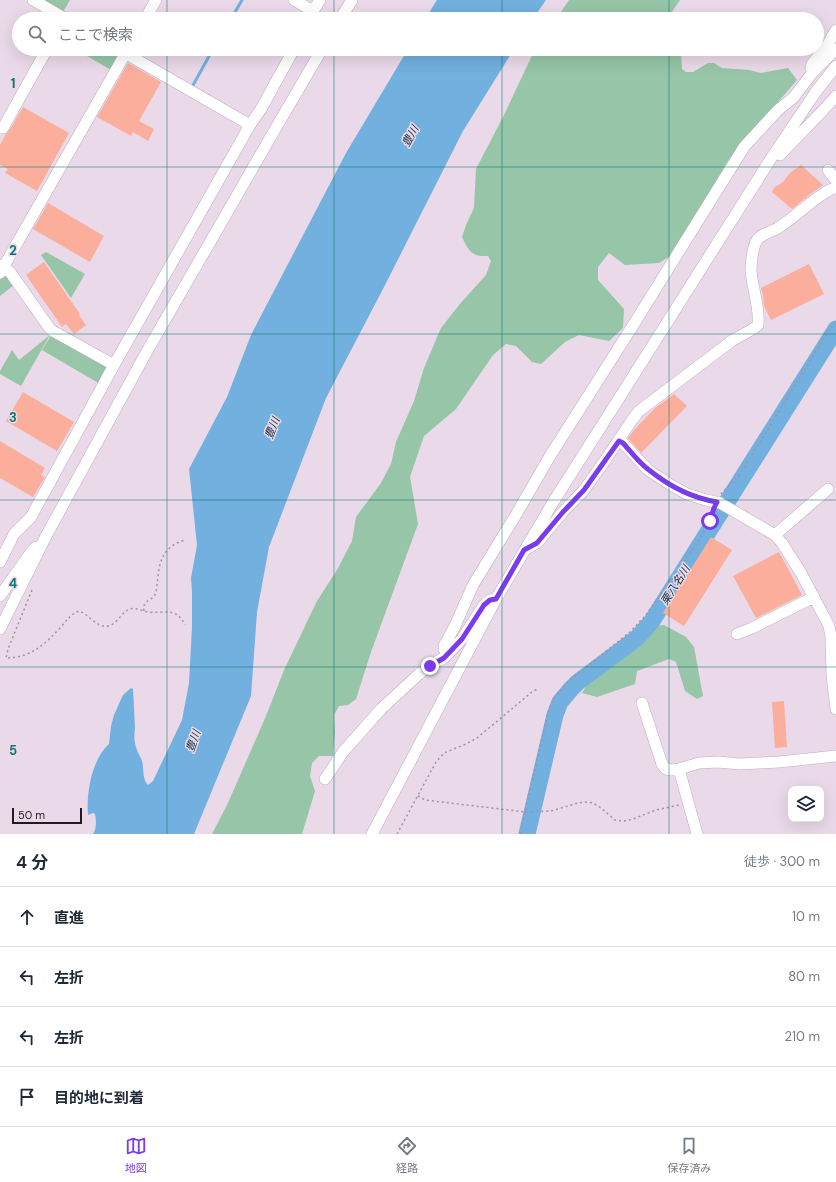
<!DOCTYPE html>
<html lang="ja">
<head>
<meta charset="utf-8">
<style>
  body { margin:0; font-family:"DM Sans","Noto Sans JP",sans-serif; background:#f2f2f3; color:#1f2937 }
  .controls { position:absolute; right:12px; bottom:12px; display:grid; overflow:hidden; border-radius:8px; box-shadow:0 4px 16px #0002 }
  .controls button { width:36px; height:36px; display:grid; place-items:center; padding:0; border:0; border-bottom:1px solid #e0e1e3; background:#fff; color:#1f2937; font:20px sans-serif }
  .scale { position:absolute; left:12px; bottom:10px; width:70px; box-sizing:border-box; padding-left:4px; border:2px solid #211b21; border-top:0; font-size:11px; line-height:14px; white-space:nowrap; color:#211b21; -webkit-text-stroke:3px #ead9e9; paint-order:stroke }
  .stop { position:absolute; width:12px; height:12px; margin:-9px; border:3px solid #7c3aed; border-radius:50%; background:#fff }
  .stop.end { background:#7c3aed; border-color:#fff; box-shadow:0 1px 4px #0008 }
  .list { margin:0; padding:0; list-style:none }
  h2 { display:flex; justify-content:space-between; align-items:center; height:52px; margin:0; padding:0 16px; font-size:17px }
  h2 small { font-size:13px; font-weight:400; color:#747a83 }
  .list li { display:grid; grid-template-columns:26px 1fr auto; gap:12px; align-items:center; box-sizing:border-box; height:60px; padding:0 16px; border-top:1px solid #e0e1e3 }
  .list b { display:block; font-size:15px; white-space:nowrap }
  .list em { font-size:13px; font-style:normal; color:#747a83 }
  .icon { flex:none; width:22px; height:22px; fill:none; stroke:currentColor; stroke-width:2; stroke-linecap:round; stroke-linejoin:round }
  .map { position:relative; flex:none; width:836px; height:834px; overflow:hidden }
  .search { position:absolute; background:#fff; box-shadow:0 4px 16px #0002; left:12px; right:12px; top:12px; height:44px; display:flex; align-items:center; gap:10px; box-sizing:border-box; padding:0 14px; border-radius:22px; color:#747a83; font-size:15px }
  .sheet { height:292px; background:#fff }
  nav { display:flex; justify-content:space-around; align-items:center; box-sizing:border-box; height:56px; border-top:1px solid #e0e1e3; background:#fff; font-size:11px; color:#747a83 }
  nav a { display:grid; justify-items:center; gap:2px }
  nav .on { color:#7c3aed }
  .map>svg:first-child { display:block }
</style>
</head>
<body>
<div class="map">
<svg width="836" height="834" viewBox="0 0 836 834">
  <rect width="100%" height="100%" fill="#ead9e9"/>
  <path fill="#96c5a7" d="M42,0H70L63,12Z
    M569,0H680L667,19H556Z
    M75,49H111L120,54L111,70Z
    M535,49H654L660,52L668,49H678L681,53L682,69L686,72H693L708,63H714L722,68L749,70L761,73L788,68L797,80L730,158L672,255L659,263L625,265L609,253L598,267V280L624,309L623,328L609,341L579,335L565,342L541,364L532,362L516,346L506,344L493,355L456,409L424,436L410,477L418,524L371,652L356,699L348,705L339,706L334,715L335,732L333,756H319L312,763L310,776L315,791L302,834H212L228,803L266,716L284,670L317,601L337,570L352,541L356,517L381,483L391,464L396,442L414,401L424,368L441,328L459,305L486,275L491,261L488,256C471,257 469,251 462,237L466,225L474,208L476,169L504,115Z
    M46,252L85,274L71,298L41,255Z
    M4,272L14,285L0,296V280Z
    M52,334L109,367L100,384L42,350Z
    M50,335L21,386L0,374V371L12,350L19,360Z
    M664,625L686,637L694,647L703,696L697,699L685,691L676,662L669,659L637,671L635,684L597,697L582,693L589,681L643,640L655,626Z"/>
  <path fill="#72b0df" d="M437,0H546L533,19H425Z
    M408,49H514L463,131L383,289L326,398L269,547L257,612L251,696L194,834H93C97,828 96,820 95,814L93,813L88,815C86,793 92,759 109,744L111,726L114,715L123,695L131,688L133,689L135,728C134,735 134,743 137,750C138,754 141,757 142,761C144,769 142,779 148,785L153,781L182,720L189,683L192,627V592L191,578L197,545L189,469L227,397L251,335L265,308L346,153Z"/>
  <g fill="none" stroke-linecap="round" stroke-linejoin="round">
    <path stroke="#72b0df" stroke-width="3" d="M231,19L242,0
      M192,87L213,49"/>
    <path stroke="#72b0df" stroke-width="17" d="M527,834L555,715L560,702L571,689L578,682L637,638L652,621L836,329"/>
  </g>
  <path fill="#faae9b" d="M128,63L161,82L139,121L154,129L148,141L133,132L131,136L97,117Z
    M23,107L69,133L37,191L5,173L8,169L0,165V145L6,134L9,131Z
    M801,165L823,185L809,195L792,209L772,192L775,187L783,182L790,173Z
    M48,203L104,236L90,262L33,229Z
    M44,262L80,314L79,315L86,325L74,334L66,324L62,327L26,275Z
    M809,264L824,294L771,320L764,306L763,295L761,288Z
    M23,392L74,422L57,451L6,421Z
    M674,394L687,406L641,453L628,438L635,429L655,408Z
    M0,441L45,468L41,475L45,477L33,497L0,478Z
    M711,537L732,550L684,626L663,613Z
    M779,552L802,595L756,618L733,576Z
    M784,701L787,747L775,748L772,702Z"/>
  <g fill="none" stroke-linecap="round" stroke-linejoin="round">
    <g stroke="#bdadbc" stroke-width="12">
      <path id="minor" d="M33,0L66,19
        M294,0L313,11L314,15L311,19
        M313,11L320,0
        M145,19L156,0
        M340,19L352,0
        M118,49L250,125
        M811,68L812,64L828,44L836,30
        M0,128H3L47,49
        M780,155C798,135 818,117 836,96
        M828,170L836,180
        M0,265L10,272L48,326L51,330L114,365
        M0,273L128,49
        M619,441L623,443L648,470L671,485L687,494L706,500L720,503L775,535L782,543L801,573L829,626L831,636L832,675L836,709
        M775,535L828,489
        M528,548L537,543L563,512L584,490L604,462L632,420L639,411L733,340L753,329L758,325C760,306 752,288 751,270C751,262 753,246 757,240C762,233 772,232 778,228C799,215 814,196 836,187
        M0,562L14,534L31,517L114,365L250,125L261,109L294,49
        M0,596L32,551L36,547
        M0,629L45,538L146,353L277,126L322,49
        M737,634L752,628L814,597
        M450,651L447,652L444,649V646L455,626L473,585L517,513L550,456L632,327L744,147L778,110L793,98L813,72L836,49
        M642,703L662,764L666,769L671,770L679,769L699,763L718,762L740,764L779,762L836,756
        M679,769L697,834
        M325,779L343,752L381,709L418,675L430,665L444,658L462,639L484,605L490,600L496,599
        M372,834L496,599L552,504L772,157L815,93L836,66"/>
    </g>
    <path stroke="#a093a0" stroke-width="1.5" stroke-dasharray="2 3" stroke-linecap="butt" d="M721,494L740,474L836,319
      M32,590L8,649L6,658C31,658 45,644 61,627C67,620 71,614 79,611C89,614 96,628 108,626C118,624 121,612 130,609C135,607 142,611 148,612C164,614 176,606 185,625
      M144,611C142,598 154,602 156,592C159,575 157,557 172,546C176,543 181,541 186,540
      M418,796L425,800L525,812L551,811L578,803L587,802L593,803L601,808L615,820L624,821L633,819L656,810L679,805
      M397,834L436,762L444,753L466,744L477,738L532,692L539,688
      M520,834L549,709L554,698L569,681L630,632L645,616L696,545L710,521L713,511"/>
    <use href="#minor" stroke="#fff" stroke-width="11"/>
  </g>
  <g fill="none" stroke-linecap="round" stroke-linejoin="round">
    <path stroke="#7c3aed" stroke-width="5" d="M430,666L444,658L462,639L484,605L490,600L496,599L524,550L537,543L563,512L584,490L619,441L623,443C631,452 639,463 649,470C669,486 692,498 717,502L714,508L710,521"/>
  </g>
  <path fill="none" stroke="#0f766e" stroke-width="1" stroke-opacity="0.55" d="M167,0V19M334,0V19M502,0V19M669,0V19M167,49V834M334,49V834M502,49V834M669,49V834M0,167H836M0,334H836M0,500H836M0,667H836"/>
  <g text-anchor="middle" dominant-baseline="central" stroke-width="3" stroke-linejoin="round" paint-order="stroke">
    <g font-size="11" font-style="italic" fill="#132f43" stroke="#ead9e9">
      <text transform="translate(410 136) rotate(-61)">豊川</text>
      <text transform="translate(272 428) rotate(-69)">豊川</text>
      <text transform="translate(675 585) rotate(-58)">栗八名川</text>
      <text transform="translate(193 741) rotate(-70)">豊川</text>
    </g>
  </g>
  <g font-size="13" text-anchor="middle" font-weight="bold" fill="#0f766e" stroke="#ead9e9" stroke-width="3" stroke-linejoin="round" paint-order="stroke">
    <text x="13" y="88">1</text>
    <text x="13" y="255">2</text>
    <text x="13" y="422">3</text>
    <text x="13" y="588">4</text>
    <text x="13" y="755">5</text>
  </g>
</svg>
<div class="controls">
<button><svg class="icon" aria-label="layers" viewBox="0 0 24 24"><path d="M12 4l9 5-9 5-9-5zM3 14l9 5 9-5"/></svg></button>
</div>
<div class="scale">50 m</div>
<div class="stop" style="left:710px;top:521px"></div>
<div class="stop end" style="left:430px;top:666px"></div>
<div class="search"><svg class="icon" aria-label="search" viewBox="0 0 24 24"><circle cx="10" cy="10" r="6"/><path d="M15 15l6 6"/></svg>ここで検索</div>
</div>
<section class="sheet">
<h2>4 分<small>徒歩 · 300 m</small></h2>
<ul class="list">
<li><svg class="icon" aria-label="ahead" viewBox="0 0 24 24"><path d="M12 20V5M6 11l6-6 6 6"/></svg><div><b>直進</b></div><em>10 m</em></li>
<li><svg class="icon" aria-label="left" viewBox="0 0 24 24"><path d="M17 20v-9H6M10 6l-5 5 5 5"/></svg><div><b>左折</b></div><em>80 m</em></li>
<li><svg class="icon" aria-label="left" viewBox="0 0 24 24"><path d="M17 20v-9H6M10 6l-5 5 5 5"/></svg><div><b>左折</b></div><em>210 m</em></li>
<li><svg class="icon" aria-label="arrive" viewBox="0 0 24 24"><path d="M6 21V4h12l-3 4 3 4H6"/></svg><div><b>目的地に到着</b></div></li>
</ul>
</section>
<nav>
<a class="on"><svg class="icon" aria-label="map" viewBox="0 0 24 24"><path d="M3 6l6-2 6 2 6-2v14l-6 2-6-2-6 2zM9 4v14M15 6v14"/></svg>地図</a>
<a><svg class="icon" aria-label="directions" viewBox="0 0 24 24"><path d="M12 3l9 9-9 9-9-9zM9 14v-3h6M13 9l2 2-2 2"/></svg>経路</a>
<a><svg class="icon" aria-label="saved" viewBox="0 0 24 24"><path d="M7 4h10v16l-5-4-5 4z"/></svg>保存済み</a>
</nav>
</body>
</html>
